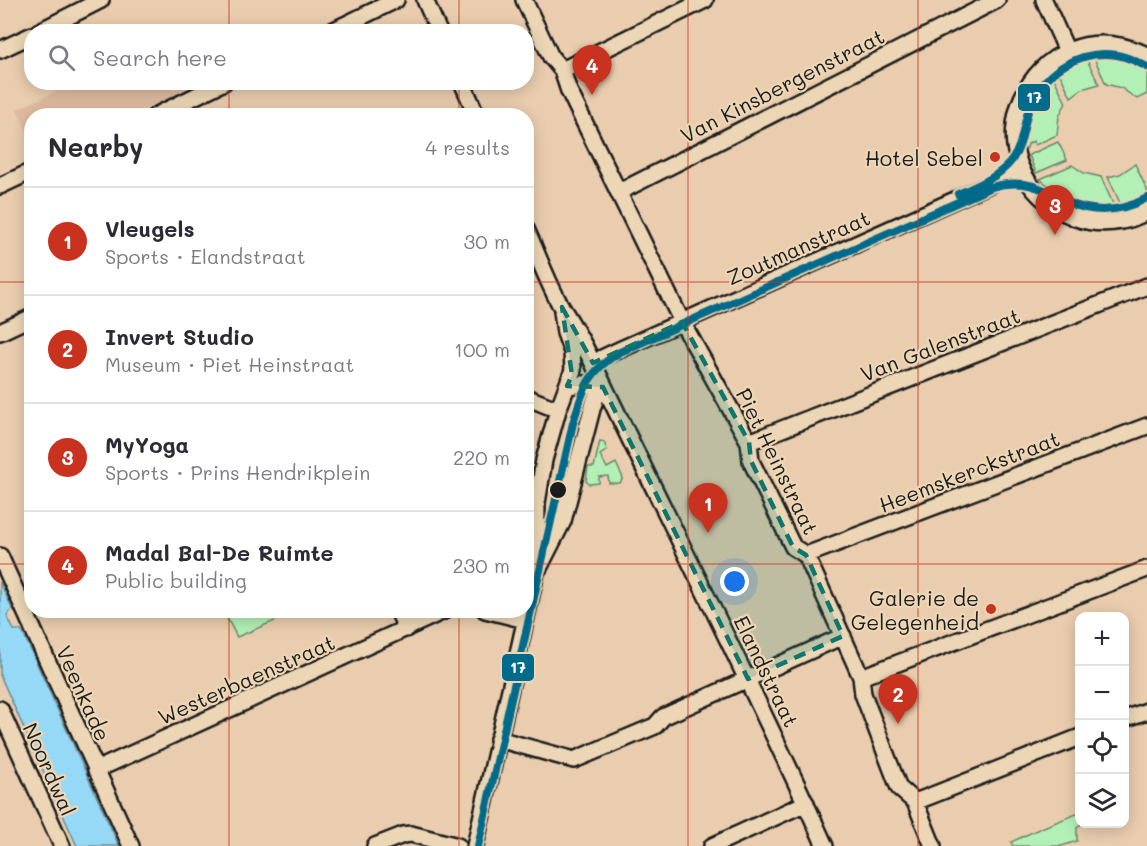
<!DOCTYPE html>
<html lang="en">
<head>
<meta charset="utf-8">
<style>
  body { margin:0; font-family:Mali,sans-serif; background:#f7f7f7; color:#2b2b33 }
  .controls { position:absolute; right:18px; bottom:18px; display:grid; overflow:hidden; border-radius:12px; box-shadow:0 3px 15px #0003 }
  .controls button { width:54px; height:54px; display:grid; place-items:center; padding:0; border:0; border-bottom:2px solid #e1e1e2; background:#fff; color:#2b2b33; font:30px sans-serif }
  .you { position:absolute; left:735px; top:582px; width:21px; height:21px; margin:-15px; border:4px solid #fff; border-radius:50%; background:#1a73e8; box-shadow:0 0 0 9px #1a73e833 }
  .badge { display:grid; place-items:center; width:39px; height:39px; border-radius:50%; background:#c8321e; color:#fff; font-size:20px; font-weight:700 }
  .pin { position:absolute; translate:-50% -50px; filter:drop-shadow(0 2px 3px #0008) }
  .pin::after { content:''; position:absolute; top:32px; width:21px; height:18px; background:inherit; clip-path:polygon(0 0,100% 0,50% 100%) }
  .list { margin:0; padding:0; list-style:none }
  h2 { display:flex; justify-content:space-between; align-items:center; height:78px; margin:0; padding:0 24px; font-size:26px }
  h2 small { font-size:20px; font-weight:400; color:#7c7c81 }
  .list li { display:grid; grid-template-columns:39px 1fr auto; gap:18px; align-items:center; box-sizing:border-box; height:108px; padding:0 24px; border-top:2px solid #e1e1e2 }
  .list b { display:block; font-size:22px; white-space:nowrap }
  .list p { margin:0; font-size:20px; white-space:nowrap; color:#7c7c81 }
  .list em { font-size:20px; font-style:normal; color:#7c7c81 }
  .icon { flex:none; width:33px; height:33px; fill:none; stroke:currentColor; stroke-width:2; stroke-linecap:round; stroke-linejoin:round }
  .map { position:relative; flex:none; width:1147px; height:846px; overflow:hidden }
  .search { position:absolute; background:#fff; box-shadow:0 3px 15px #0003; left:24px; top:24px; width:510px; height:66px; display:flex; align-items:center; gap:15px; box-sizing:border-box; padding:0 21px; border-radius:24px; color:#7c7c81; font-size:22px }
  .panel { position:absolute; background:#fff; box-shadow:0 3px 15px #0003; left:24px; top:108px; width:510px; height:510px; border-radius:24px }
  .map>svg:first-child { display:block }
</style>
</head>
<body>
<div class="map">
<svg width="1147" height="846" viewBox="0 0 1147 846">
  <rect width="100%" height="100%" fill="#eacdae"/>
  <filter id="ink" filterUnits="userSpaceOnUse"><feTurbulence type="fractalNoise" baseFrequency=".0167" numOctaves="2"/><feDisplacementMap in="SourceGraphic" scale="12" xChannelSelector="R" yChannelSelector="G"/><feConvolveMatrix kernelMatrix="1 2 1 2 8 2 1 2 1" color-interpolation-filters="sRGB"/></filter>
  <g filter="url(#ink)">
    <path fill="#dfbca0" d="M191,82L193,87L132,115L32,116L31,141L17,109L71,85L70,83Z"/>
    <path fill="#b2f0b6" stroke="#678669" stroke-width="1.5" d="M1090,49L1147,60V94L1137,99L1121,88L1106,84Z
      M1082,50L1099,84L1082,89L1071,97L1056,66Z
      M1049,68L1066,103L1059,116L1057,135L1035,145L1033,141L1028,144L1027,148L1019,151L1018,141L1027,98Z
      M1058,142L1067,160L1036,173L1029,155Z
      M1135,164L1147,190V206L1123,215L1121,205L1108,177L1120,174Z
      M1072,165L1084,173L1101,177L1114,206L1115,216H1091L1066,208L1070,198L1055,191L1040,179Z
      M600,441L604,442L607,450L600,455L607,468L616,463L623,478L620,483H609L608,476L599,477V483L589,484L586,481L588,467H594Z
      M237,611V610L298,611L237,637L226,616Z
      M1079,813L1081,824L1077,828V841L1062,846H1013L1011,842L1041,828Z"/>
    <path fill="#96d9f7" stroke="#658d9f" stroke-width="1.5" d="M0,582L12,609L7,616L14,630H20L23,633L119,846H77L0,675Z"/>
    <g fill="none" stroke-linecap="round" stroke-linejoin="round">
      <g stroke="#1c1c1c" stroke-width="20">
        <path id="minor" d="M425,0L439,32
          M524,0L551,57L562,70L569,91L683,324L749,442L751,461L793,547L806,555L861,677L863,694L899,788L915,802L933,846
          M1044,0L1066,49
          M38,32L101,0
          M330,32L396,0
          M0,50L32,35
          M1147,55C1030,0 955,170 1076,218C1098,226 1128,224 1147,211
          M562,70L705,0
          M462,82L477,116
          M155,116L224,82
          M0,186L32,171
          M619,192L997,0
          M526,229C538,255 548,284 562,308C573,325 582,341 591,359C669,521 751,682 825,846
          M0,332L32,317
          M594,365L602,358L619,350L1022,170
          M567,386L584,384L603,387
          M526,397L558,410
          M749,442L1147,286
          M806,555L1147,426
          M0,556L131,846
          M539,568L563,521L592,409L596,397L603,387
          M398,610L406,629
          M485,610L525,620
          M861,677L1147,569
          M0,709L62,846
          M1124,719L1147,711
          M498,739L574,760L655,726L663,717L843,636
          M96,770L446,610
          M915,802L1080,737
          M375,846L403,835L411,834L458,846
          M475,846L536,573L537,503L544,460L558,410L573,370L572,352L565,333L562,311
          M712,846L806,803"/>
      </g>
      <use href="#minor" stroke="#ecd6b5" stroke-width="15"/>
      <g stroke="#ecd6b5" stroke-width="12">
        <path id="tram-1" d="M958,194C977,186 999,177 1012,160C1024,143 1023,122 1031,103C1045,70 1082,49 1117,55C1128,57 1138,62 1147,67
          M478,846L573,423C583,389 588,371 620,352L992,187C1002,184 1014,183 1024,184C1040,186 1053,195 1067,202C1094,214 1121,212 1147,198"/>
      </g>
      <use href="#tram-1" stroke="#006b8b" stroke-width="8"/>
    </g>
  </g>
  <path fill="#0f766e" fill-opacity="0.2" stroke="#0f766e" stroke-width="4.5" stroke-dasharray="12 8" stroke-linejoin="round" d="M562,307L593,363L682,322L749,442L751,461L793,547L806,555L843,636L748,679L603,387L567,386L572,375Z"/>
  <path fill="none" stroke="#c8321e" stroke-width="1.5" stroke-opacity="0.55" d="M229,0V32M459,0V32M688,0V846M918,0V846M229,82V116M459,82V116M0,282H32M526,282H1147M0,564H32M526,564H1147M229,610V846M459,610V846"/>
  <g fill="#c8321e" stroke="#ecd6b5" stroke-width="2">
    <circle cx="995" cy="157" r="6"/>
    <circle cx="991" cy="609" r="6"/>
  </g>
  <circle fill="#1c1c1c" stroke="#ecd6b5" stroke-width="2" cx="558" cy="490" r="9"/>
  <g text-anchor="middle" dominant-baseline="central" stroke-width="4.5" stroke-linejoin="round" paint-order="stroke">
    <g font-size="21" fill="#1c1c1c" stroke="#ecd6b5">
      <text transform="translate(782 85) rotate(-27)">Van Kinsbergenstraat</text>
      <text transform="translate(798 247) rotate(-24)">Zoutmanstraat</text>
      <text transform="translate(940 344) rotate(-21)">Van Galenstraat</text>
      <text transform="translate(778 461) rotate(64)">Piet Heinstraat</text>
      <text transform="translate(969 471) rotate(-21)">Heemskerckstraat</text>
      <text transform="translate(767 671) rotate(64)">Elandstraat</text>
      <text transform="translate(246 679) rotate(-24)">Westerbaenstraat</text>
      <text transform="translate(84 693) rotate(66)">Veenkade</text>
      <text transform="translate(50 769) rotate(66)">Noordwal</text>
    </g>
    <g font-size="21" fill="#1c1c1c" stroke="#ecd6b5" text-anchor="end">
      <text x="983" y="157">Hotel Sebel</text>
      <text x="979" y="597">Galerie de<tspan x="979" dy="24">Gelegenheid</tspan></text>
    </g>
  </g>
  <g stroke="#ecd6b5" stroke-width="2">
    <rect x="1017" y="83" width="34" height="29" rx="6" fill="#006b8b"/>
    <rect x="501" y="653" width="34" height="29" rx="6" fill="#006b8b"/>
  </g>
  <g font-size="16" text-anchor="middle" font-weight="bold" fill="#fff">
    <text x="1034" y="103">17</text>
    <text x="518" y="673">17</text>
  </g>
</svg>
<div class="controls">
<button>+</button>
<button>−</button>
<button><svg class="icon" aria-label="locate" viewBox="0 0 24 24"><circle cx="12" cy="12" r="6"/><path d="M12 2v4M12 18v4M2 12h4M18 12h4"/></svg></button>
<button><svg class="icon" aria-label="layers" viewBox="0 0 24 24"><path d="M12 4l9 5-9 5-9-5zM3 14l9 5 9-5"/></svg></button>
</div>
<div class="you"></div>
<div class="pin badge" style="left:708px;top:533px">1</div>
<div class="pin badge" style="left:898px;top:724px">2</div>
<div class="pin badge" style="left:1055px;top:235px">3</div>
<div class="pin badge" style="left:592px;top:95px">4</div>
<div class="search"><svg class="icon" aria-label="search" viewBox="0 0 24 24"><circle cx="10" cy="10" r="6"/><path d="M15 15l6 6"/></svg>Search here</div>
<section class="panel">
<h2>Nearby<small>4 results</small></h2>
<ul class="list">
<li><span class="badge">1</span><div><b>Vleugels</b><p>Sports · Elandstraat</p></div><em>30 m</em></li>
<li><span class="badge">2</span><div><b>Invert Studio</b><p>Museum · Piet Heinstraat</p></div><em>100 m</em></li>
<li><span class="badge">3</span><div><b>MyYoga</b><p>Sports · Prins Hendrikplein</p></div><em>220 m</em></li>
<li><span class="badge">4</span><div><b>Madal Bal-De Ruimte</b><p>Public building</p></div><em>230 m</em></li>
</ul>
</section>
</div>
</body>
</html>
